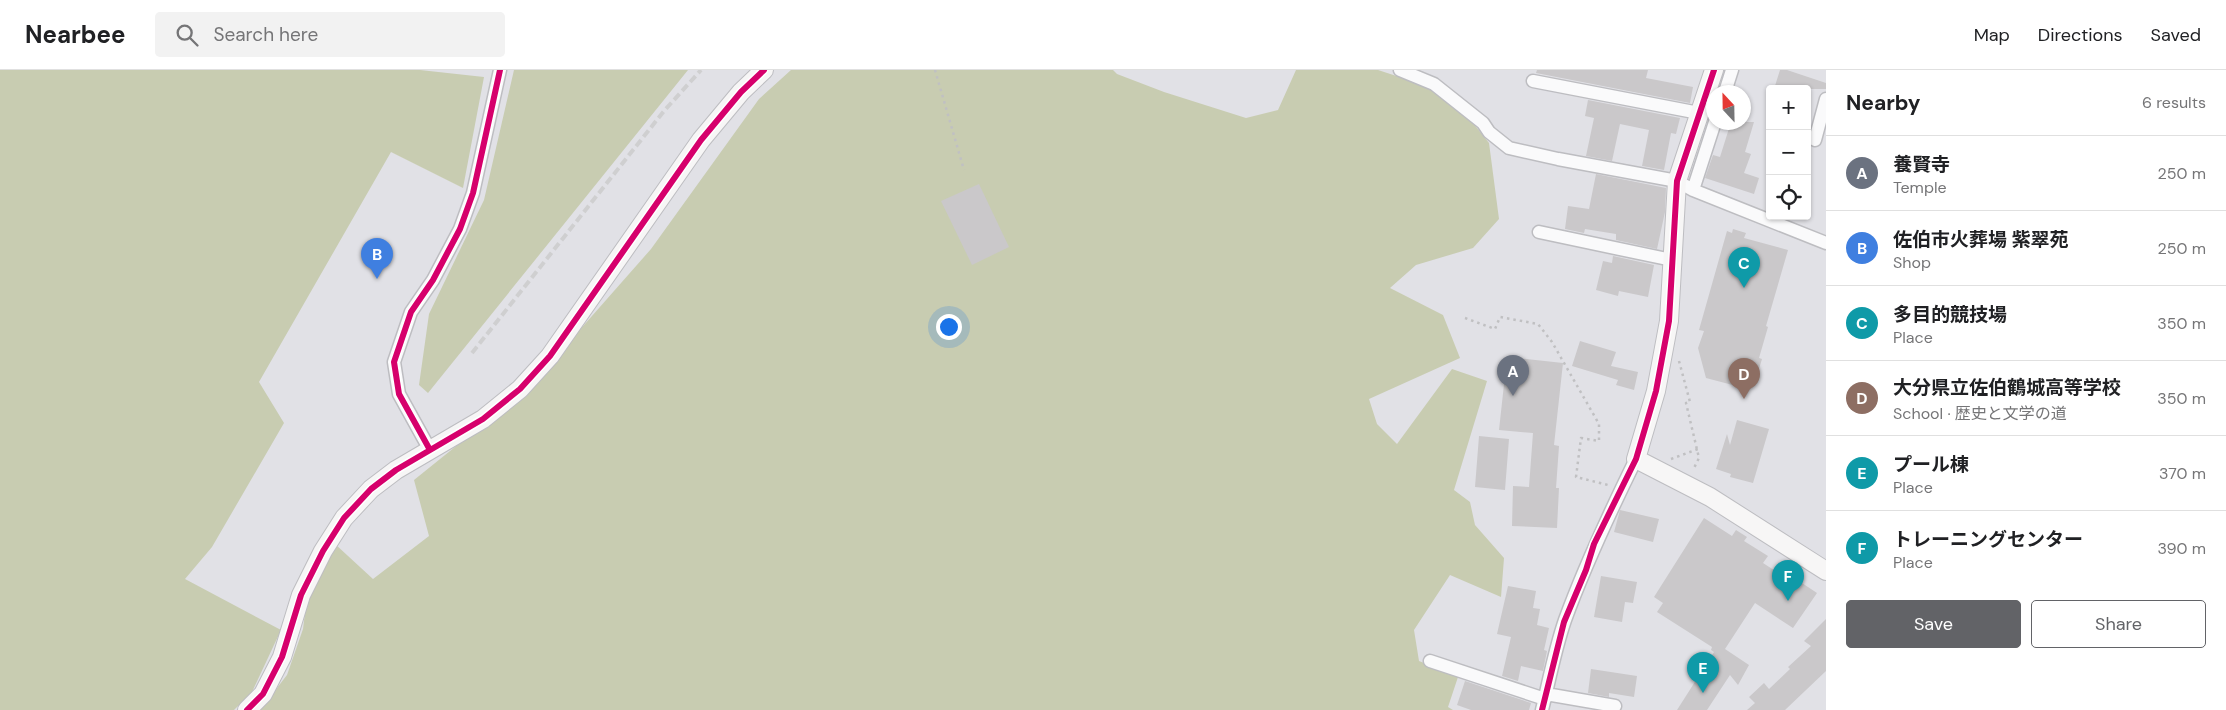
<!DOCTYPE html>
<html lang="en">
<head>
<meta charset="utf-8">
<style>
  body { margin:0; font-family:"DM Sans","Noto Sans JP",sans-serif; background:#f2f2f2; color:#202124 }
  .controls { position:absolute; right:15px; top:15px; display:grid; overflow:hidden; border-radius:5px; box-shadow:0 1px 4px #0004 }
  .controls button { width:45px; height:45px; display:grid; place-items:center; padding:0; border:0; border-bottom:1px solid #e0e0e0; background:#fff; color:#202124; font:25px sans-serif }
  .compass { position:absolute; left:1706px; top:15px; width:45px; height:45px; border-radius:50%; background:#fff; box-shadow:0 1px 4px #0004; rotate:338deg }
  .you { position:absolute; left:948px; top:256px; width:18px; height:18px; margin:-12px; border:4px solid #fff; border-radius:50%; background:#1a73e8; box-shadow:0 0 0 8px #1a73e833 }
  .badge { display:grid; place-items:center; width:32px; height:32px; border-radius:50%; background:#626367; color:#fff; font-size:16px; font-weight:700 }
  .pin { position:absolute; translate:-50% -41px; filter:drop-shadow(0 1px 2px #0008) }
  .pin::after { content:''; position:absolute; top:26px; width:18px; height:15px; background:inherit; clip-path:polygon(0 0,100% 0,50% 100%) }
  .list { margin:0; padding:0; list-style:none }
  h2 { display:flex; justify-content:space-between; align-items:center; height:65px; margin:0; padding:0 20px; font-size:21px }
  h2 small { font-size:16px; font-weight:400; color:#757577 }
  .list li { display:grid; grid-template-columns:32px 1fr auto; gap:15px; align-items:center; box-sizing:border-box; height:75px; padding:0 20px; border-top:1px solid #e0e0e0 }
  .list b { display:block; font-size:19px; white-space:nowrap }
  .list p { margin:0; font-size:16px; white-space:nowrap; color:#757577 }
  .list em { font-size:16px; font-style:normal; color:#757577 }
  .actions { display:flex; gap:10px; padding:15px 20px }
  .actions a { flex:1; padding:11px 0; border:1px solid #626367; border-radius:5px; text-align:center; font-size:18px; color:#626367 }
  .actions .main { background:#626367; color:#fff }
  .icon { flex:none; width:28px; height:28px; fill:none; stroke:currentColor; stroke-width:2; stroke-linecap:round; stroke-linejoin:round }
  .map { position:relative; flex:none; width:1826px; height:640px; overflow:hidden }
  header { display:flex; align-items:center; gap:30px; box-sizing:border-box; height:70px; padding:0 25px; background:#fff; border-bottom:1px solid #e0e0e0 }
  header strong { font-size:24px }
  nav { display:flex; gap:28px; margin-inline-start:auto; font-size:18px }
  .search { width:350px; height:45px; background:#f2f2f2; display:flex; align-items:center; gap:12px; box-sizing:border-box; padding:0 18px; border-radius:5px; color:#757577; font-size:19px }
  main { display:flex }
  aside { flex:1; background:#fff }
  .map>svg:first-child { display:block }
</style>
</head>
<body>
<header>
<strong>Nearbee</strong>
<div class="search"><svg class="icon" aria-label="search" viewBox="0 0 24 24"><circle cx="10" cy="10" r="6"/><path d="M15 15l6 6"/></svg>Search here</div>
<nav><a>Map</a><a>Directions</a><a>Saved</a></nav>
</header>
<main>
<div class="map">
<svg width="1826" height="640" viewBox="0 0 1826 640">
  <rect width="100%" height="100%" fill="#e1e1e6"/>
  <path fill="#c8ccb1" d="M0,0H420L484,7L463,118L391,82L259,312L284,353L212,477L185,509L281,560L252,622L234,640H0Z
    M514,0H688L428,323L419,315L429,244L484,130Z
    M791,0H1113L1117,4L1164,22L1246,48L1278,40L1296,0H1378L1424,15L1469,48L1489,73L1499,149L1473,178L1416,195L1390,218L1443,245L1460,288L1369,329L1377,354L1397,374L1452,299L1487,311L1454,420L1470,432L1475,455L1504,488L1501,527L1450,505L1414,560L1419,591L1458,607L1448,637L1453,640H260L287,605L303,559L307,527L335,474L373,509L429,466L414,410L486,352L562,280L651,179L759,29Z"/>
  <path fill="#cac8ca" d="M1537,0H1648L1646,8L1693,17L1690,33L1536,3Z
    M1780,0H1787L1826,13V19H1774Z
    M1588,30L1680,48L1676,64L1671,63L1664,100L1642,96L1649,60L1620,54L1612,91L1586,86L1594,48L1585,46Z
    M1731,52H1754L1745,82L1751,84L1744,103L1759,108L1754,124L1705,108L1713,85L1720,87Z
    M1596,104L1666,118L1665,142L1657,179L1616,170V164L1585,159L1584,163L1565,159L1568,136L1589,139Z
    M979,114L1009,177L972,195L941,131Z
    M1733,159L1746,163L1744,168L1788,180L1766,256L1768,257L1759,288L1762,289L1754,315L1744,318L1706,308L1698,278L1704,261L1699,260L1727,161L1732,163Z
    M1613,186L1654,195L1648,227L1619,221L1618,226L1596,220L1603,191L1612,193Z
    M1580,271L1616,282L1611,296L1638,302L1634,320L1616,315L1618,310L1572,296Z
    M1507,287L1563,293L1554,375L1559,376L1556,418H1559L1557,458L1512,456L1513,416L1529,417L1533,363L1499,360Z
    M1737,350L1769,359L1753,413L1730,407L1731,404L1716,399L1727,364L1730,375Z
    M1479,366L1509,369L1505,420L1475,417Z
    M1620,440L1659,449L1653,472L1614,462Z
    M1704,448L1732,466L1736,460L1747,467L1744,471L1768,486L1763,493L1791,511L1793,507L1817,523L1793,558L1755,533L1725,579L1749,595L1738,615L1730,605L1707,640H1677L1714,582L1711,580L1712,577L1657,542L1663,533L1654,527Z
    M1601,506L1637,512L1633,533L1625,532L1622,552L1594,547Z
    M1508,516L1536,521L1533,538L1540,539L1537,555L1549,558L1544,580L1547,581L1543,601L1521,596L1518,611L1502,606L1511,567L1497,564Z
    M1826,549V601L1785,640H1747L1755,633L1749,627L1764,613L1769,619L1790,599L1788,597L1811,576L1804,571Z
    M1591,599L1637,606L1634,627L1609,623V627L1588,623Z
    M1465,611L1531,633L1529,640H1471L1457,635Z"/>
  <g fill="none" stroke-linecap="round" stroke-linejoin="round">
    <g stroke="#bdbdc1" stroke-width="15">
      <path id="street" d="M1400,0L1434,14L1483,53L1489,62L1509,78L1558,89L1677,111L1693,120L1826,173
        M1533,11L1699,43
        M1725,22L1732,0
        M1815,70L1826,29
        M1693,120L1715,52
        M1539,162L1672,190
        M430,380L399,324L394,292L411,242L433,210L460,159L473,123L500,0
        M1430,591L1545,629
        M1546,624L1615,636
        M1542,640C1549,611 1555,579 1565,550C1585,495 1610,442 1636,389"/>
    </g>
    <g stroke="#bdbdc1" stroke-width="20">
      <path id="secondary" d="M1714,0L1677,111L1669,251L1656,321L1636,389L1710,427L1826,501
        M247,640L263,624L282,587L301,525L323,481L344,448L371,419L396,400L483,349L520,319L550,286L701,70L741,22L764,0"/>
    </g>
    <path stroke="#c0c0c2" stroke-width="2.5" stroke-dasharray="2.5 4" stroke-linecap="butt" d="M935,0L964,100
      M1465,248L1495,259L1500,247L1538,254L1552,272L1599,354V371L1581,368L1576,407L1608,415
      M1679,291L1690,332L1686,333L1699,388L1693,400
      M1671,389L1698,379"/>
    <use href="#street" stroke="#fafafb" stroke-width="12"/>
    <use href="#secondary" stroke="#f7f6f6" stroke-width="18"/>
    <path stroke="#cfcfd0" stroke-width="4" stroke-dasharray="8 4" stroke-linecap="butt" d="M472,283L664,41L701,0"/>
    <g stroke="#fff" stroke-width="9">
      <path id="cycleway" d="M430,380L399,324L394,292L411,242L433,210L460,159L473,123L500,0
        M247,640L263,624L282,587L301,525L323,481L344,448L371,419L396,400L483,349L520,319L550,286L701,70L741,22L764,0
        M1542,640L1564,552L1586,500L1594,474L1636,389L1656,321L1669,251L1677,111L1714,0"/>
    </g>
    <use href="#cycleway" stroke="#d6006c" stroke-width="6"/>
  </g>
</svg>
<div class="controls">
<button>+</button>
<button>−</button>
<button><svg class="icon" aria-label="locate" viewBox="0 0 24 24"><circle cx="12" cy="12" r="6"/><path d="M12 2v4M12 18v4M2 12h4M18 12h4"/></svg></button>
</div>
<svg class="compass" viewBox="-18 -18 36 36"><path d="M0-13l5 13h-10z" fill="#e53935"/><path d="M0 13l5-13h-10z" fill="#757577"/></svg>
<div class="you"></div>
<div class="pin badge" style="left:1513px;top:326px;background:#6b7280">A</div>
<div class="pin badge" style="left:377px;top:209px;background:#3f7fe0">B</div>
<div class="pin badge" style="left:1744px;top:218px;background:#0f9aa8">C</div>
<div class="pin badge" style="left:1744px;top:329px;background:#8d6e63">D</div>
<div class="pin badge" style="left:1703px;top:623px;background:#0f9aa8">E</div>
<div class="pin badge" style="left:1788px;top:531px;background:#0f9aa8">F</div>
</div>
<aside>
<h2>Nearby<small>6 results</small></h2>
<ul class="list">
<li><span class="badge" style="background:#6b7280">A</span><div><b>養賢寺</b><p>Temple</p></div><em>250 m</em></li>
<li><span class="badge" style="background:#3f7fe0">B</span><div><b>佐伯市火葬場 紫翠苑</b><p>Shop</p></div><em>250 m</em></li>
<li><span class="badge" style="background:#0f9aa8">C</span><div><b>多目的競技場</b><p>Place</p></div><em>350 m</em></li>
<li><span class="badge" style="background:#8d6e63">D</span><div><b>大分県立佐伯鶴城高等学校</b><p>School · 歴史と文学の道</p></div><em>350 m</em></li>
<li><span class="badge" style="background:#0f9aa8">E</span><div><b>プール棟</b><p>Place</p></div><em>370 m</em></li>
<li><span class="badge" style="background:#0f9aa8">F</span><div><b>トレーニングセンター</b><p>Place</p></div><em>390 m</em></li>
</ul>
<div class="actions"><a class="main">Save</a><a>Share</a></div>
</aside>
</main>
</body>
</html>
